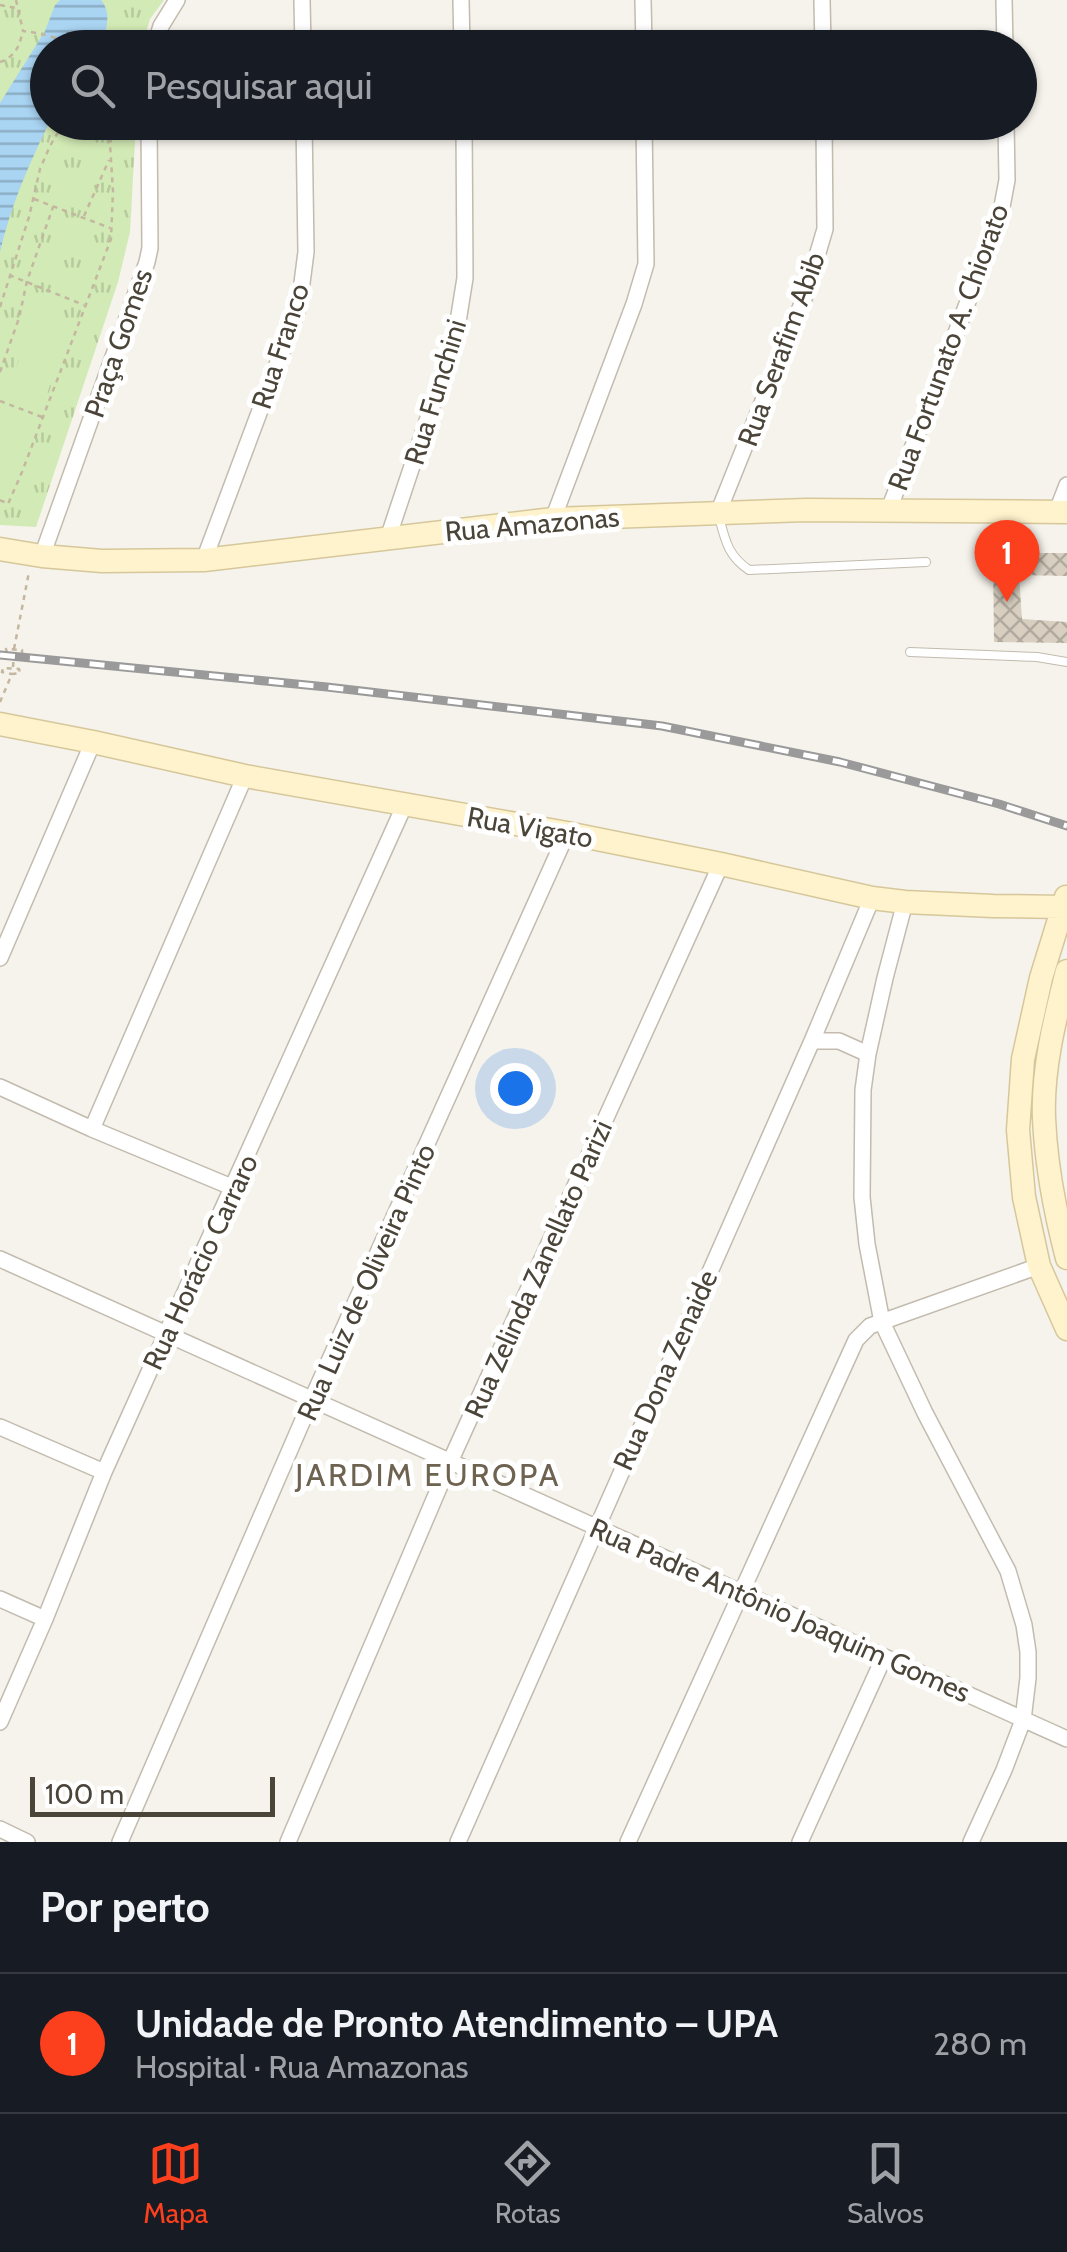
<!DOCTYPE html>
<html lang="pt">
<head>
<meta charset="utf-8">
<style>
  body { margin:0; font-family:Cabin,sans-serif; background:#20242c; color:#f1f3f6 }
  .scale { position:absolute; left:30px; bottom:25px; width:245px; box-sizing:border-box; padding-left:10px; border:5px solid #4b4439; border-top:0; font-size:28px; line-height:35px; white-space:nowrap; color:#4b4439; -webkit-text-stroke:8px #fff; paint-order:stroke }
  .you { position:absolute; left:515px; top:1088px; width:35px; height:35px; margin:-25px; border:8px solid #fff; border-radius:50%; background:#1a73e8; box-shadow:0 0 0 15px #1a73e833 }
  .badge { display:grid; place-items:center; width:65px; height:65px; border-radius:50%; background:#fc3f1d; color:#fff; font-size:32px; font-weight:700 }
  .pin { position:absolute; translate:-50% -82px; filter:drop-shadow(0 2px 5px #0008) }
  .pin::after { content:''; position:absolute; top:52px; width:35px; height:30px; background:inherit; clip-path:polygon(0 0,100% 0,50% 100%) }
  .list { margin:0; padding:0; list-style:none }
  h2 { display:flex; justify-content:space-between; align-items:center; height:130px; margin:0; padding:0 40px; font-size:42px }
  h2 small { font-size:32px; font-weight:400; color:#9ea1a6 }
  .list li { display:grid; grid-template-columns:65px 1fr auto; gap:30px; align-items:center; box-sizing:border-box; height:140px; padding:0 40px; border-top:2px solid #363941 }
  .list b { display:block; font-size:38px; white-space:nowrap }
  .list p { margin:0; font-size:32px; white-space:nowrap; color:#9ea1a6 }
  .list em { font-size:32px; font-style:normal; color:#9ea1a6 }
  .icon { flex:none; width:55px; height:55px; fill:none; stroke:currentColor; stroke-width:2; stroke-linecap:round; stroke-linejoin:round }
  .map { position:relative; flex:none; width:1067px; height:1842px; overflow:hidden }
  .search { position:absolute; background:#171b24; box-shadow:0 2px 8px #0004; left:30px; right:30px; top:30px; height:110px; display:flex; align-items:center; gap:25px; box-sizing:border-box; padding:0 35px; border-radius:55px; color:#9ea1a6; font-size:38px }
  .sheet { height:270px; background:#171b24 }
  nav { display:flex; justify-content:space-around; align-items:center; box-sizing:border-box; height:140px; border-top:2px solid #363941; background:#171b24; font-size:28px; color:#9ea1a6 }
  nav a { display:grid; justify-items:center; gap:5px }
  nav .on { color:#fc3f1d }
  .map>svg:first-child { display:block }
</style>
</head>
<body>
<div class="map">
<svg width="1067" height="1842" viewBox="0 0 1067 1842">
  <defs>
    <pattern id="park-tufts" width="24" height="20" patternUnits="userSpaceOnUse" patternTransform="scale(2.5)"><rect width="24" height="20" fill="#d2eab5"/><path d="M3 7l-1-3M5 7V3M7 7l1-3M15 17l-1-3M17 17v-4M19 17l1-3" fill="none" stroke="#b6ca9c"/></pattern>
    <pattern id="water-rules" width="6" height="5" patternUnits="userSpaceOnUse" patternTransform="scale(2.5)"><rect width="6" height="5" fill="#a9d4f2"/><path d="M0 2.5h6" fill="none" stroke="#8caec5"/></pattern>
    <pattern id="building-cross-hatch" width="8" height="8" patternUnits="userSpaceOnUse" patternTransform="scale(2.5)"><rect width="8" height="8" fill="#d8cfc1"/><path d="M0 0l8 8M0 8l8-8" fill="none" stroke="#b1aa9e"/></pattern>
  </defs>
  <rect width="100%" height="100%" fill="#f6f3ec"/>
  <path fill="url(#park-tufts)" d="M0,0H164L150,19L142,47L48,48V122L136,123L130,232L118,282L36,527L0,525Z"/>
  <path fill="#d2eab5" d="M33,322L67,337L41,411L6,395Z
    M0,401L43,417L8,504L0,500Z"/>
  <path fill="url(#water-rules)" d="M60,0H101C113,14 105,31 102,47L48,48V122L49,123C29,164 10,207 0,252V103L45,31L55,5Z"/>
  <path fill="url(#building-cross-hatch)" d="M993,553H1067V576L1019,575L1022,619L1067,622V643L994,642Z"/>
  <g fill="none" stroke-linecap="round" stroke-linejoin="round">
    <g stroke="#c2bbae" stroke-width="10">
      <path id="lane" d="M719,517C725,540 728,556 749,570L926,562
        M910,652L1037,657L1067,662"/>
    </g>
    <g stroke="#c2bbae" stroke-width="18">
      <path id="street" d="M302,0L303,48
        M461,0L462,48
        M643,0L644,48
        M822,0L823,48
        M1004,0L1005,48
        M154,48L161,26L177,0
        M1057,511L1067,485
        M888,512L1000,217L1007,180L1006,122
        M718,513L805,296L825,229L824,122
        M553,519L634,304L646,264L644,122
        M388,538L456,334L465,278L464,122
        M42,556L147,262L150,248L149,122
        M204,560L299,306L306,252L304,122
        M905,902L885,978L868,1054L863,1090L862,1197L867,1244L882,1322L925,1413L1008,1571L1024,1625L1028,1652V1678L1023,1720L1004,1770L971,1842
        M0,958L93,742
        M812,1041H839L868,1054
        M0,1087L92,1129L234,1188
        M92,1129L245,776
        M0,1259L1067,1739
        M0,1427L104,1472
        M0,1599L45,1619
        M0,1722L45,1619L104,1472L405,804
        M0,1829L27,1842
        M120,1842L312,1399L567,833
        M288,1842L450,1462L721,864
        M458,1842L812,1041L872,898
        M628,1842L856,1340L870,1326L1039,1266
        M800,1842L884,1657"/>
    </g>
    <g stroke="#d6c79b" stroke-width="25">
      <path id="secondary" d="M0,549L42,556L102,561L204,560L553,519L806,510L1067,512
        M0,724L93,742L245,776L567,833L721,864L872,898L905,902L993,906L1063,907
        M1066,897L1041,978L1023,1059L1018,1130L1024,1197L1039,1266L1067,1329
        M1067,971C1055,1018 1042,1070 1044,1118C1046,1166 1055,1212 1067,1258"/>
    </g>
    <path stroke="#c4b79f" stroke-width="2.5" stroke-dasharray="5 5" stroke-linecap="butt" d="M16,0L23,31C40,33 60,37 75,48
      M0,5L16,8
      M0,62C14,57 19,48 22,34
      M62,130C82,126 94,129 109,143
      M34,199L110,228
      M84,216L109,160
      M9,275L84,305
      M0,307L29,217L40,169L50,146L64,122
      M0,372L19,318L27,281L53,207
      M0,401L42,417
      M0,500L8,504L22,472L111,239L113,191L110,144L114,122
      M14,649L29,572
      M13,667L14,654L7,653L6,649L22,650V654H14
      M0,702L12,674L20,673L19,669L3,668L2,672L12,674"/>
    <use href="#lane" stroke="#fff" stroke-width="8"/>
    <use href="#street" stroke="#fff" stroke-width="15"/>
    <use href="#secondary" stroke="#fff3cd" stroke-width="22"/>
    <g stroke="#9a9a9a" stroke-width="9">
      <path id="rail" d="M0,655L327,687L662,726L840,762L999,804L1067,826"/>
    </g>
    <use href="#rail" stroke="#fff" stroke-width="5" stroke-dasharray="15" stroke-linecap="butt"/>
  </g>
  <g text-anchor="middle" dominant-baseline="central" stroke-width="10" stroke-linejoin="round" paint-order="stroke">
    <g font-size="28" fill="#4b4439" stroke="#fff">
      <text transform="translate(118 343) rotate(-71)">Praça Gomes</text>
      <text transform="translate(280 346) rotate(-72)">Rua Franco</text>
      <text transform="translate(948 347) rotate(-70)">Rua Fortunato A. Chiorato</text>
      <text transform="translate(781 349) rotate(-70)">Rua Serafim Abib</text>
      <text transform="translate(435 392) rotate(-73)">Rua Funchini</text>
      <text transform="translate(532 524) rotate(-5)">Rua Amazonas</text>
      <text transform="translate(530 827) rotate(10)">Rua Vigato</text>
      <text transform="translate(200 1262) rotate(-65)">Rua Horácio Carraro</text>
      <text transform="translate(538 1269) rotate(-66)">Rua Zelinda Zanellato Parizi</text>
      <text transform="translate(366 1282) rotate(-66)">Rua Luiz de Oliveira Pinto</text>
      <text transform="translate(665 1370) rotate(-66)">Rua Dona Zenaide</text>
      <text transform="translate(780 1610) rotate(24)">Rua Padre Antônio Joaquim Gomes</text>
    </g>
    <g font-size="32" letter-spacing="2.5" fill="#6e6250" stroke="#fff">
      <text x="428" y="1474">JARDIM EUROPA</text>
    </g>
  </g>
</svg>
<div class="scale">100 m</div>
<div class="you"></div>
<div class="pin badge" style="left:1007px;top:602px">1</div>
<div class="search"><svg class="icon" aria-label="search" viewBox="0 0 24 24"><circle cx="10" cy="10" r="6"/><path d="M15 15l6 6"/></svg>Pesquisar aqui</div>
</div>
<section class="sheet">
<h2>Por perto<small></small></h2>
<ul class="list">
<li><span class="badge">1</span><div><b>Unidade de Pronto Atendimento – UPA</b><p>Hospital · Rua Amazonas</p></div><em>280 m</em></li>
</ul>
</section>
<nav>
<a class="on"><svg class="icon" aria-label="map" viewBox="0 0 24 24"><path d="M3 6l6-2 6 2 6-2v14l-6 2-6-2-6 2zM9 4v14M15 6v14"/></svg>Mapa</a>
<a><svg class="icon" aria-label="directions" viewBox="0 0 24 24"><path d="M12 3l9 9-9 9-9-9zM9 14v-3h6M13 9l2 2-2 2"/></svg>Rotas</a>
<a><svg class="icon" aria-label="saved" viewBox="0 0 24 24"><path d="M7 4h10v16l-5-4-5 4z"/></svg>Salvos</a>
</nav>
</body>
</html>
